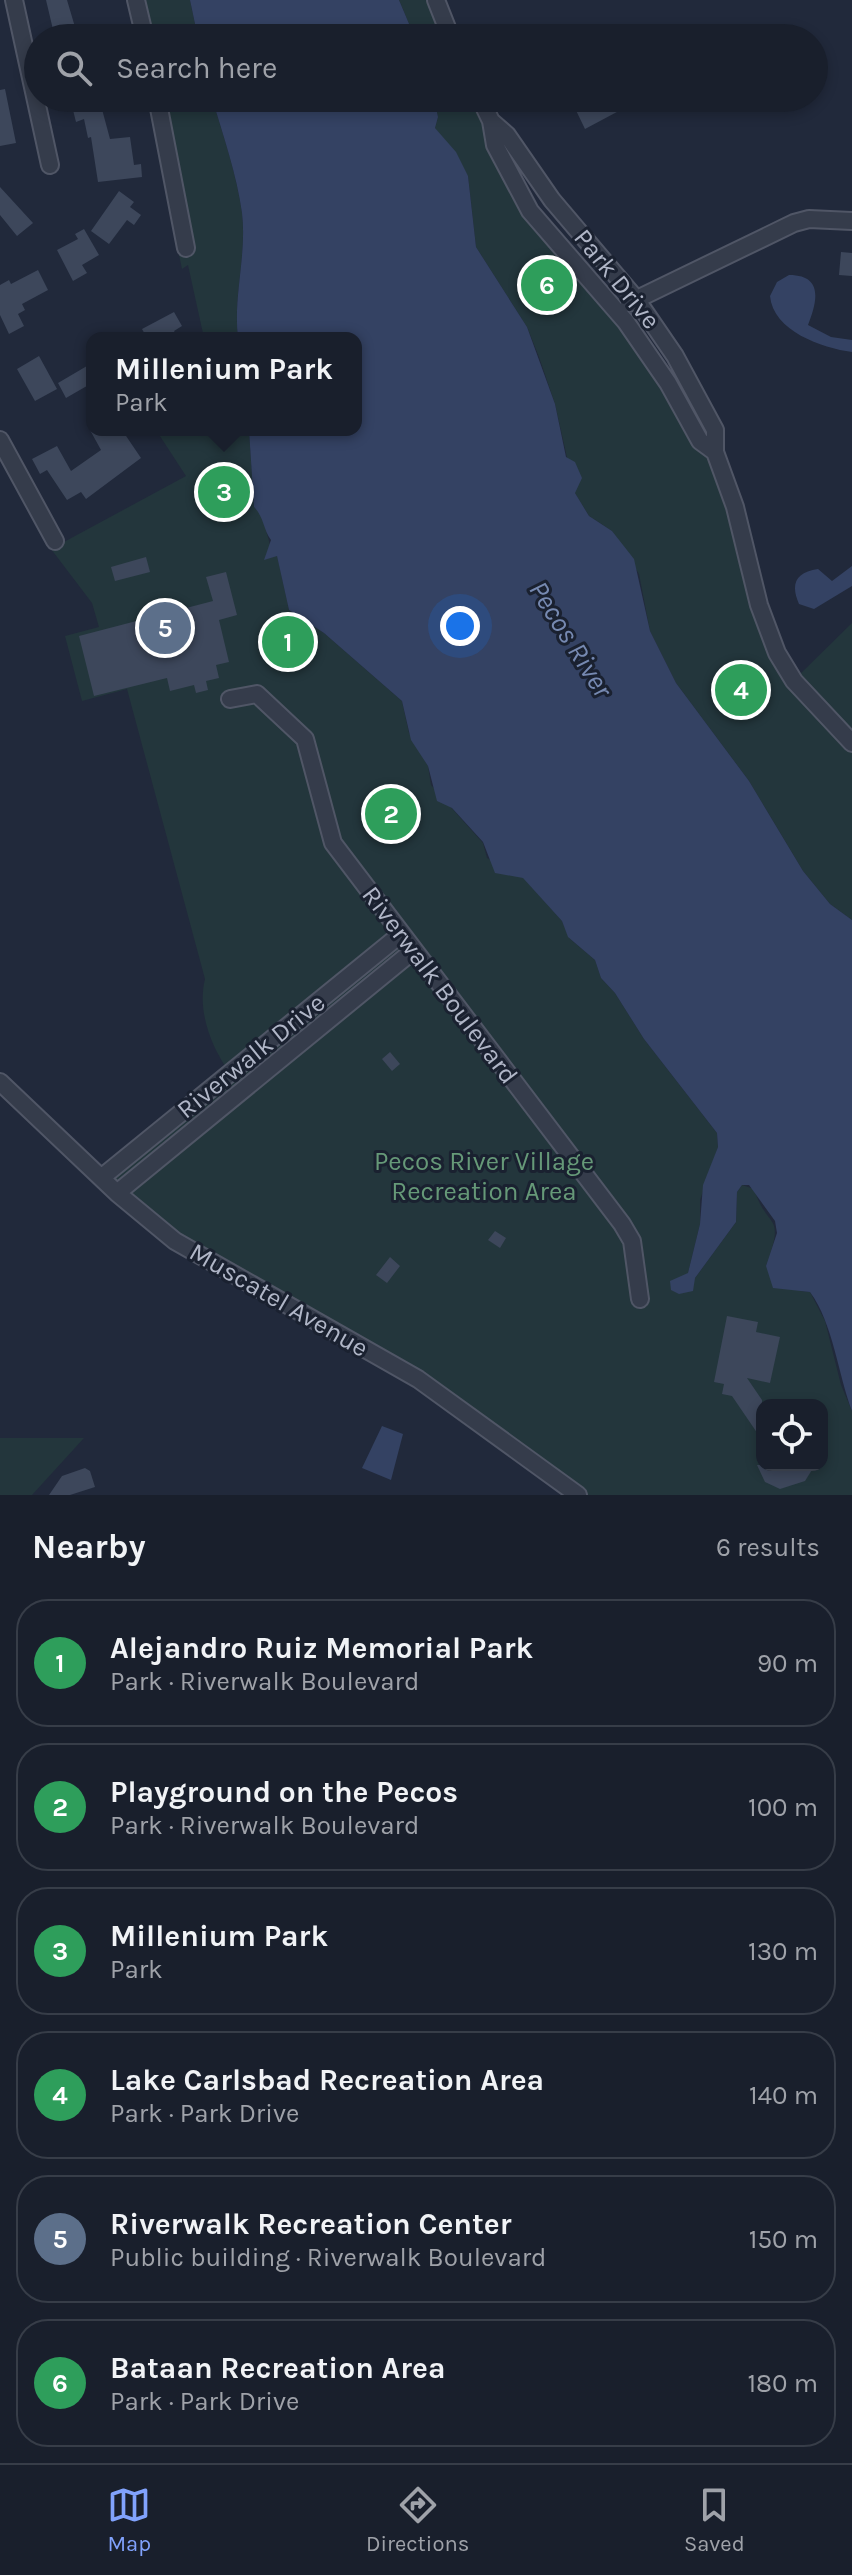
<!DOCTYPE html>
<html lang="en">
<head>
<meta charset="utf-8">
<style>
  body { margin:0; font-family:Karla,sans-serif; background:#222734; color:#f1f3f6 }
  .controls { position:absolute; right:24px; bottom:24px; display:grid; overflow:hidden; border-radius:16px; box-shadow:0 4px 12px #0003 }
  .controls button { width:72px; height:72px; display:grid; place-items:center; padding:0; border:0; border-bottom:2px solid #373d48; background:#191f2c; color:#f1f3f6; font:40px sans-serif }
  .you { position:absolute; left:460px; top:626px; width:28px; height:28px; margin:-20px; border:6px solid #fff; border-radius:50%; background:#1a73e8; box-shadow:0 0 0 12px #1a73e833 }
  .badge { display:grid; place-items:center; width:52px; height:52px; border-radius:50%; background:#81a2fc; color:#fff; font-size:26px; font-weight:700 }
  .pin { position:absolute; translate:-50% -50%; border:4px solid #fff; box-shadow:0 2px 8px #0006 }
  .popup { position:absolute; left:86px; top:332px; width:276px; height:104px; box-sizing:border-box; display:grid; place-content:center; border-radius:16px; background:#191f2c; filter:drop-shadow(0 2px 6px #0005); font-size:26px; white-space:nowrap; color:#9fa2a9 }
  .popup b { font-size:30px; color:#f1f3f6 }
  .popup::after { content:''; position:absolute; left:50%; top:100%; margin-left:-16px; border:16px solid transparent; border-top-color:#191f2c }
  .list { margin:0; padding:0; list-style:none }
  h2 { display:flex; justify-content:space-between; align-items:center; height:104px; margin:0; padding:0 32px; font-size:34px }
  h2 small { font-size:26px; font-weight:400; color:#9fa2a9 }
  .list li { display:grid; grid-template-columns:52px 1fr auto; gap:24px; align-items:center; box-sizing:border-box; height:128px; margin:0 16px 16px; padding:0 16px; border:2px solid #373d48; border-radius:32px }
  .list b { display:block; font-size:30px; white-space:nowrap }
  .list p { margin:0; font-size:26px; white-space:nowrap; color:#9fa2a9 }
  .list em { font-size:26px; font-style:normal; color:#9fa2a9 }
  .icon { flex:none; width:44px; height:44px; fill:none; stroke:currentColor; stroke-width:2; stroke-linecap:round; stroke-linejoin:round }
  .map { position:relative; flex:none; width:852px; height:1495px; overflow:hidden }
  .search { position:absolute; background:#191f2c; box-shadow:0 4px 12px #0003; left:24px; right:24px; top:24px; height:88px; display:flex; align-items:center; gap:20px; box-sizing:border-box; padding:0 28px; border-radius:44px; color:#9fa2a9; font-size:30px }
  .sheet { height:968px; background:#191f2c }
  nav { display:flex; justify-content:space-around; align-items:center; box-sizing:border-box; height:112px; border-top:2px solid #373d48; background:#191f2c; font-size:22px; color:#9fa2a9 }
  nav a { display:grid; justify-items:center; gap:4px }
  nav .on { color:#81a2fc }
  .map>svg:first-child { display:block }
</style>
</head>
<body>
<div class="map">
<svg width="852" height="1495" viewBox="0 0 852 1495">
  <rect width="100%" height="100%" fill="#21293b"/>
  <path fill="#23363c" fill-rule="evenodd" d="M127,0H190L198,38H135Z
    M399,0H436L451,38H415Z
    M147,98H212C223,135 237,175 242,213C247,255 233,296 238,338H204L188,265L182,269Z
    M434,98H480L495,145L557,241L715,452L749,568L794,680L852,623V920L830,904L803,871L749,781L676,683L650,631L639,574L612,531L589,516L575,493L555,404L539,357L527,327L476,247L468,176L435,128L438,117Z
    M156,430H249L254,507L262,515L273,556L277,555L289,610L324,633L402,701L409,733L428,766L431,785L483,843L487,858L523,877L562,921L569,938L595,960L601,978L615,993L644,1039L717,1133L718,1147L700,1200V1224L688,1273L695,1278L736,1222L737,1192L742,1185L754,1189C768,1232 786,1211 766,1266L800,1291L810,1292L825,1321L841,1385L852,1411V1495H578L462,1409L233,1276L101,1178L230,1073C211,1047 197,1011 205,979L127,689L82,701L65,636L99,627L92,603L51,549L186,476ZM762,1405H822V1465H762Z
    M0,1438H84L32,1495H0Z"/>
  <path fill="#344263" d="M190,0H399L415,38H198Z
    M212,98H434L438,117L435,128L456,152L468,176L476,247L527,327L555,404L566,457L575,462L582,478L575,493L589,516L612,531L634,559L650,631L676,683L749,781L803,871L830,904L852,920V1411C838,1374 833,1323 810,1292L773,1288L766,1266L777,1233L775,1221L749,1185H742L737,1192L736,1222L695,1278L693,1291L679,1294L671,1290L670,1281L688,1273L700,1224L703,1185L718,1147L717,1133L644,1039L615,993L601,978L595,960L568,937L562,921L523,878L495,873L483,842L452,808L437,801L428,766L411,740L402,701L324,633L289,610L277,556L264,560L271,540C263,529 264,517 254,507L249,430H356V338H238C233,296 247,255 242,213C237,175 223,135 212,98Z
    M789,275C824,275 817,302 808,325L831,337L852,340V352C822,348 773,331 770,296L777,282Z
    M852,566V586L814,609L799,604C790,584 796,572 818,569L832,581Z
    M382,1426L403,1434L391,1480L362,1468Z"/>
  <path fill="#3d475b" d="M46,0H67L75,27L71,28L74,38H55Z
    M5,89L16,143L0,146V90Z
    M70,98H99L110,139L130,137L134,165L141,164L142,177L98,182L91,137L88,138L84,119L76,122Z
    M570,98H626L630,105L585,129Z
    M0,187L33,223L17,236L0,215Z
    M119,191L134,202L130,207L141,215L134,225L127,220L109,244L91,231Z
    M84,229L99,255L82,265L87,273L73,281L57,250L78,239L75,234Z
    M841,252L852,253V276L839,275Z
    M38,270L48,290L22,304L25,310L18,314L24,326L9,334L0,315V285L9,280L11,284Z
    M174,312L182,326L174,331L178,338H147L142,329Z
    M39,356L57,389L35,401L17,369Z
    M92,363V383L66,398L58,383Z
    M90,430H122L141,458L86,499L81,492L67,500L47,470L40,474L32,459L57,446L71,471L101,450Z
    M146,557L150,572L115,581L111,567Z
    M226,572L237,615L219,620L229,662L216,665L219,678L206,681L208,690L196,693L194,685L170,691L167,678L94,696L79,636L213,601L206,577Z
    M390,1052L400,1064L392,1071L382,1059Z
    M495,1231L506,1238L500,1248L488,1240Z
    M390,1257L400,1266L387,1283L376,1275Z
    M727,1316L758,1322L756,1332L780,1337L770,1383L747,1378L762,1400V1440L732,1396L722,1394L724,1384L714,1382Z
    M757,1465H815L805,1481L780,1489L765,1482Z
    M85,1468L90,1471L95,1487L70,1495H49L62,1476Z"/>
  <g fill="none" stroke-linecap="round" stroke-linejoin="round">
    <g stroke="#505666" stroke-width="20">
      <path id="street" d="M14,0L50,165
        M136,0L145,38
        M436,0L451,38
        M157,98L186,248
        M480,98L491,121L495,145L530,211L626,322L668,383L700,441L715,452
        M491,121L507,135L552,200L636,299L675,356L715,430V452L735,507L759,605L777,653L794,681L852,743
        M629,303L794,223L809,219L852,221
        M0,440L55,541
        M230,699L257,694L305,739L333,843L622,1224L632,1241L640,1299
        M0,1082L117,1193L175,1241L418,1379L578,1495
        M101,1178L401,934
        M117,1193L414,950"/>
    </g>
    <use href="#street" stroke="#353c4b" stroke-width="16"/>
  </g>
  <g text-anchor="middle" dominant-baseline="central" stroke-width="6" stroke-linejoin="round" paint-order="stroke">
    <g font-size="26" fill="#b0b6c7" stroke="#1a2130">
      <text transform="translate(617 279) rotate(51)">Park Drive</text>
      <text transform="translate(440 985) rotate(53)">Riverwalk Boulevard</text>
      <text transform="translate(251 1056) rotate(-39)">Riverwalk Drive</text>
      <text transform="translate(279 1300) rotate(30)">Muscatel Avenue</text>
    </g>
    <g font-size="26" fill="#669978" stroke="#1a2130">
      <text x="484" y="1161">Pecos River Village<tspan x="484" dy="30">Recreation Area</tspan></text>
    </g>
    <g font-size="28" font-style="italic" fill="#7689b1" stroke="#1a2130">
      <text transform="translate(571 639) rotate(58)">Pecos River</text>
    </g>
  </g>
</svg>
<div class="controls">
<button><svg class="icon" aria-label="locate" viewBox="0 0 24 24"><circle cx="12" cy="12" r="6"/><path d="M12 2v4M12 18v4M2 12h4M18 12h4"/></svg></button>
</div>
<div class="you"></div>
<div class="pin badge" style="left:288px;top:642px;background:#2e9e5b">1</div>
<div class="pin badge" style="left:391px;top:814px;background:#2e9e5b">2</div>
<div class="pin badge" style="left:224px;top:492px;background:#2e9e5b">3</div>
<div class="popup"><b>Millenium Park</b>Park</div>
<div class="pin badge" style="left:741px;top:690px;background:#2e9e5b">4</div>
<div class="pin badge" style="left:165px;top:628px;background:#5c6f8a">5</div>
<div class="pin badge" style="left:547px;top:285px;background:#2e9e5b">6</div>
<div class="search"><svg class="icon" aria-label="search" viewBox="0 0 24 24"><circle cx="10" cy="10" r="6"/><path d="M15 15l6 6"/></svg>Search here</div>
</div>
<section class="sheet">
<h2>Nearby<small>6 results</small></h2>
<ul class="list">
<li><span class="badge" style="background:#2e9e5b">1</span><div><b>Alejandro Ruiz Memorial Park</b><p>Park · Riverwalk Boulevard</p></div><em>90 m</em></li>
<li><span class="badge" style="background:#2e9e5b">2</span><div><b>Playground on the Pecos</b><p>Park · Riverwalk Boulevard</p></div><em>100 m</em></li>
<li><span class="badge" style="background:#2e9e5b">3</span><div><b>Millenium Park</b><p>Park</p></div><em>130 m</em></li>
<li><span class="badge" style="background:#2e9e5b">4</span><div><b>Lake Carlsbad Recreation Area</b><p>Park · Park Drive</p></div><em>140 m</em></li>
<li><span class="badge" style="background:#5c6f8a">5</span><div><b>Riverwalk Recreation Center</b><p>Public building · Riverwalk Boulevard</p></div><em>150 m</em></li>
<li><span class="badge" style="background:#2e9e5b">6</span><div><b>Bataan Recreation Area</b><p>Park · Park Drive</p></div><em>180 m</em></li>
</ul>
</section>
<nav>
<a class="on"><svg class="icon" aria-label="map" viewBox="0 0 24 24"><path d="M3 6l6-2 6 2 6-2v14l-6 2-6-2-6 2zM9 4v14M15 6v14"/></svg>Map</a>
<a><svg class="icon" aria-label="directions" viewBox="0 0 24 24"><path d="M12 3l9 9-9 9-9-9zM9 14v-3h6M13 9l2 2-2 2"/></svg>Directions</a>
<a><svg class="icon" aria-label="saved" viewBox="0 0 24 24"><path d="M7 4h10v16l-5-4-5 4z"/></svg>Saved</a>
</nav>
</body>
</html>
